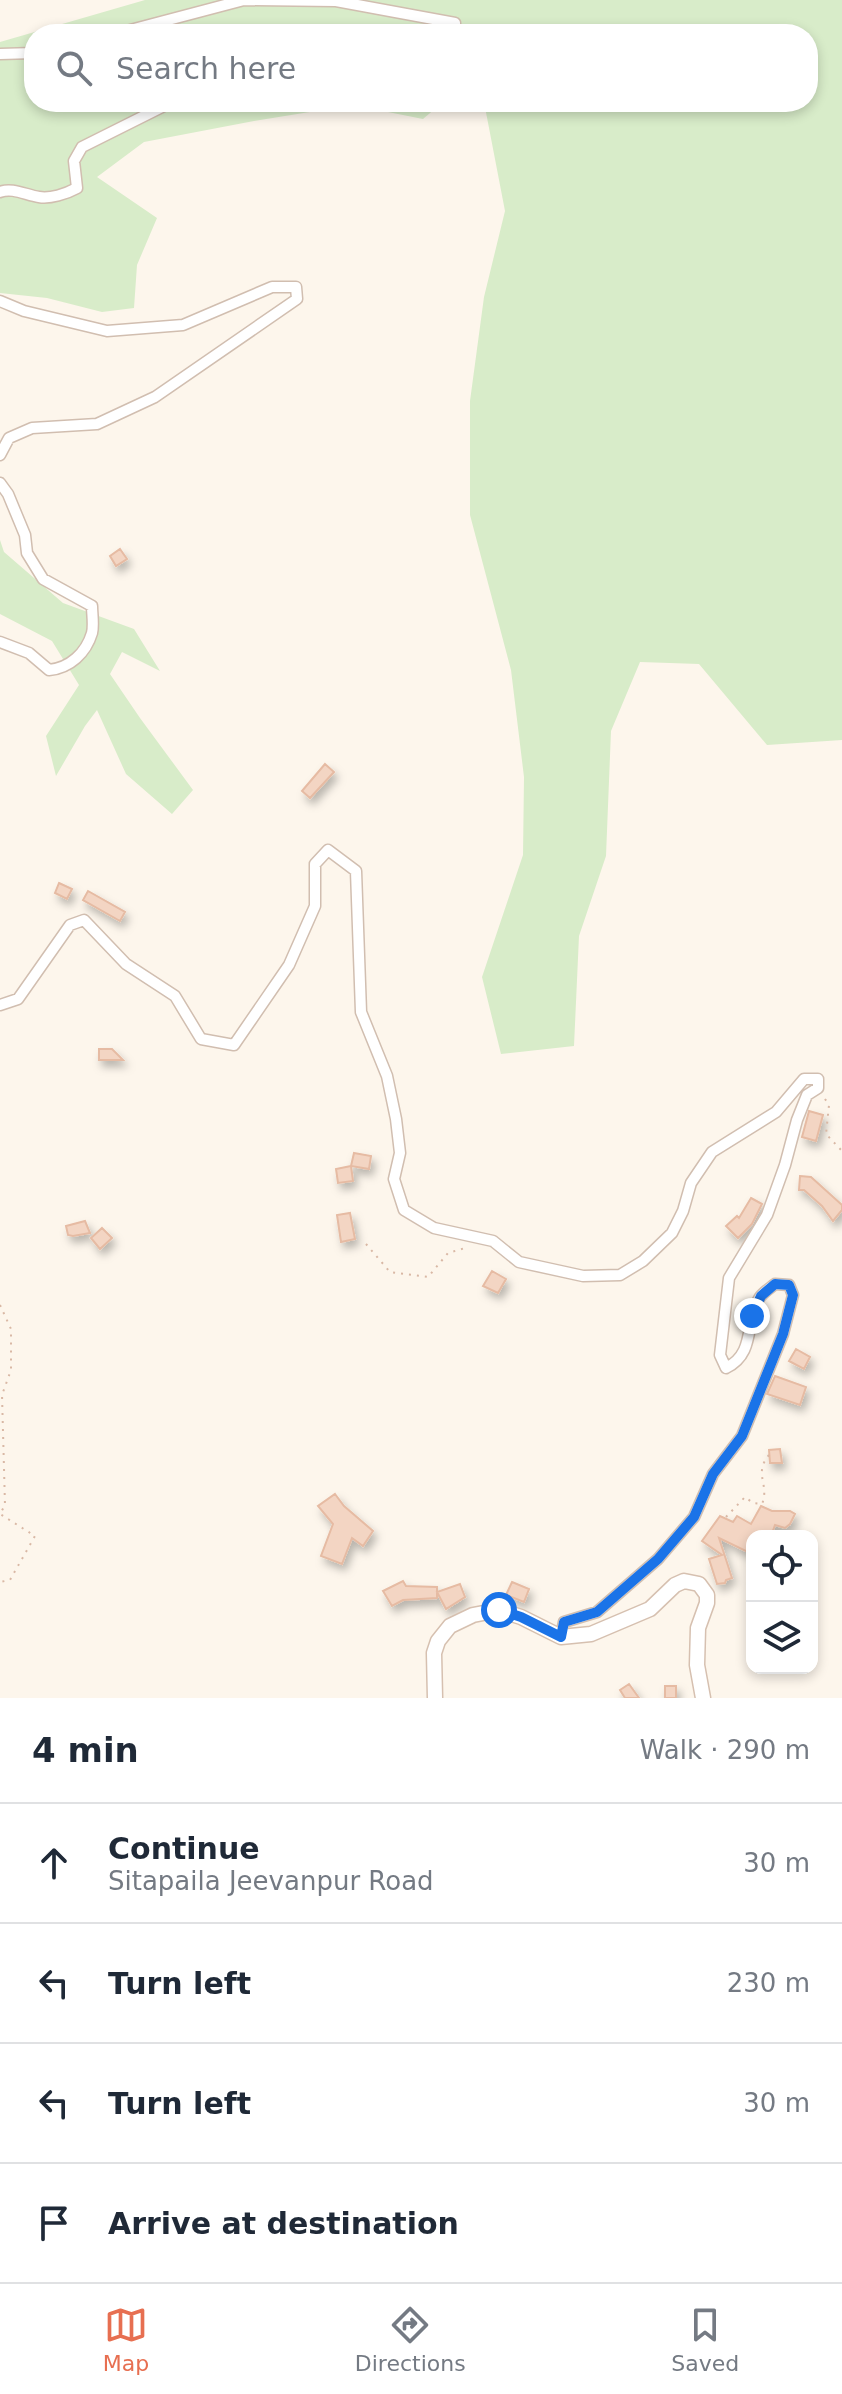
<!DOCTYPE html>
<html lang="en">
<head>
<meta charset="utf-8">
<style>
  body { margin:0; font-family:"DejaVu Sans",sans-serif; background:#f2f2f3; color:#1f2937 }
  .controls { position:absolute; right:24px; bottom:24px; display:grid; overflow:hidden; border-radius:16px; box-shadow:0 4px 12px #0003 }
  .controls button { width:72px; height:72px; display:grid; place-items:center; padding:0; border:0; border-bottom:2px solid #e0e1e3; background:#fff; color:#1f2937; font:40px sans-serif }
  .stop { position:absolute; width:24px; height:24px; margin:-18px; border:6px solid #1a73e8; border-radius:50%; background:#fff }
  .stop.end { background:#1a73e8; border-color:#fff; box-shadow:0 2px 8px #0008 }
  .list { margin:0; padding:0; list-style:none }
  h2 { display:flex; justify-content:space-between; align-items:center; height:104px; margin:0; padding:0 32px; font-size:34px }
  h2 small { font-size:26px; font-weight:400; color:#747a83 }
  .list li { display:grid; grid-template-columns:52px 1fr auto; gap:24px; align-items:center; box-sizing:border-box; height:120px; padding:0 32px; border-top:2px solid #e0e1e3 }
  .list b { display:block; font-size:30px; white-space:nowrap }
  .list p { margin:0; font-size:26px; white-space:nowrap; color:#747a83 }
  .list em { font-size:26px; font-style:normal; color:#747a83 }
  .icon { flex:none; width:44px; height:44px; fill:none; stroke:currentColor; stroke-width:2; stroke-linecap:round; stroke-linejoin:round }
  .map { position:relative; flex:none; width:842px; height:1698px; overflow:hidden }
  .search { position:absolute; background:#fff; box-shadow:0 4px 12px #0003; left:24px; right:24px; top:24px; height:88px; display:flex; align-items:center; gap:20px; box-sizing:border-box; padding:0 28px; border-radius:32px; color:#747a83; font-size:30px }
  .sheet { height:584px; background:#fff }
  nav { display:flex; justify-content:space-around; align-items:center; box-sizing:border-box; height:112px; border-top:2px solid #e0e1e3; background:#fff; font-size:22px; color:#747a83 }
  nav a { display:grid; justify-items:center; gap:4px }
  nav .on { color:#e76f51 }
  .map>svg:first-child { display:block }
</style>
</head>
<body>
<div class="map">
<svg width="842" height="1698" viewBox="0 0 842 1698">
  <defs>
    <filter id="shadow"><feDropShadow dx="3.5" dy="6" stdDeviation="4" flood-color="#0004"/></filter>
  </defs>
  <rect width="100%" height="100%" fill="#fdf6ec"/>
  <path fill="#d8ecc9" d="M145,0H842V740L767,745L699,664L640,662L611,731L606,856L579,936L574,1046L501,1054L482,977L523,855L524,777L511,670L470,515V401L484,297L505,211L484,102H808V34H34V102H443L423,119L353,105L254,121L144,142L97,177L157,218L137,265L134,308L102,312L47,298L0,293V42Z
    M0,540L4,552L63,603L134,629L160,671L122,652L110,674L140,718L193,790L172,814L126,774L97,710L85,726L56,776L46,736L79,685L52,641L0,614Z"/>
  <path fill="#f3d5c3" stroke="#e6bba3" stroke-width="2" filter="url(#shadow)" d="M120,549L127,559L116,566L110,556Z
    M325,764L334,772L310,798L302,791Z
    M59,883L72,889L67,899L55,893Z
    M88,891L125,912L120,921L83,900Z
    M99,1049H112L123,1060H99Z
    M809,1111L823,1115L816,1141L802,1137Z
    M354,1153L371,1156L369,1169L351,1166Z
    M351,1166L353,1181L338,1183L336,1169Z
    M800,1176L811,1177L842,1205V1210L833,1221L822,1206L804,1190H799Z
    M751,1198L762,1204L752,1224L738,1238L726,1226L737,1216L739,1218Z
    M350,1213L355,1239L341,1242L337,1215Z
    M85,1221L90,1233L73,1236L68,1235L66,1226Z
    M102,1228L112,1238L100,1249L91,1238Z
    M492,1271L506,1279L498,1293L483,1286Z
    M796,1349L810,1357L804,1369L789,1361Z
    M775,1376L806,1387L800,1405L767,1394Z
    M780,1449L782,1463H770L769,1450Z
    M335,1494L344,1506L373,1531L363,1546L352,1538L342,1564L321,1556L333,1524L318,1506Z
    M761,1506L772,1511H790L795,1514L790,1524L785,1528L775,1525L771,1536H752V1554L719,1538L732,1578L726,1580L725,1583L717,1584L709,1559L722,1555L702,1541L720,1516L733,1522L737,1516L751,1524Z
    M403,1581L406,1586L437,1587V1598L403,1600L392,1606L383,1591Z
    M512,1582L529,1589L524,1602L506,1595Z
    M460,1584L465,1597L446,1609L437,1592Z
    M629,1684L639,1698H625L620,1690Z
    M665,1686H676V1698H665Z"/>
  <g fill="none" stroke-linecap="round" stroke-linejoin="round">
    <g stroke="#d1beb0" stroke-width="13">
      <path id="street" d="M115,34L244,0L336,1L455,23L441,31L386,34
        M0,54L34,53
        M0,192C12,187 26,195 39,197C50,199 66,194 77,188L74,161L82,147L172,102
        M0,301L24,311L107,331L183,325L272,287H296L297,299L155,397L97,424L32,428L9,438L0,455
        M0,483L8,494L25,535L27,553L43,579L92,606C92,614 94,625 92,633C86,653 70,668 49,670L29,653L0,642
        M0,1005L18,999L70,925L84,920L126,964L175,996L201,1039L234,1045L289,965L315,906V864L328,850L356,871L361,1012L387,1076L396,1119L400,1153L394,1179L404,1210L434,1228L493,1241L519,1262L583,1276L620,1275L643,1261L672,1233L683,1211L691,1183L712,1152L776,1112L804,1079H818V1088L807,1095L797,1120L785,1165L767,1215L729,1278L720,1355L726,1368C757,1353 744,1320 760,1297C764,1292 770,1288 775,1284L789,1285L793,1295L783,1334L742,1436L713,1474L694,1517L658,1559L597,1612L564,1622L561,1637"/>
    </g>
    <g stroke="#d6c0b0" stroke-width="17">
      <path id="secondary" d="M435,1698L434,1653L438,1641L450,1626L473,1615L499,1610L521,1617L561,1637L591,1634L650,1609L675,1585L684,1581L699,1584L707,1595V1603L698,1628L697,1665L703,1698"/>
    </g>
    <path stroke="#d9b8a5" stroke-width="2" stroke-dasharray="2 6" stroke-linecap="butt" d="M825,1099L829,1105L826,1134L842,1151
      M366,1244L390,1272L428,1277L448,1253L465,1248
      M0,1305L11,1329V1370L2,1395L5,1505L0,1514L35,1536L10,1580L0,1582
      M726,1517L745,1497L753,1503L762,1504C770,1484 753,1474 769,1455"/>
    <use href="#street" stroke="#fff" stroke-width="10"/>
    <use href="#secondary" stroke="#fff" stroke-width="14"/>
  </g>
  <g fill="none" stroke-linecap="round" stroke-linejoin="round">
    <path stroke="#1a73e8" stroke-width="10" d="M499,1610L521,1617L561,1637L564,1622L597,1612L658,1559L694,1517L713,1474L742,1436L783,1334L793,1295L789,1285L775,1284L761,1296L752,1316"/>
  </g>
</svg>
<div class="controls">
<button><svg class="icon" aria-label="locate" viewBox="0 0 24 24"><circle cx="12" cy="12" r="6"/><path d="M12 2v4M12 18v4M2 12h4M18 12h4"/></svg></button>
<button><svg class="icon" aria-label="layers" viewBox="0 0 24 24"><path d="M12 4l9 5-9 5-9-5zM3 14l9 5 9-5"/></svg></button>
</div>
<div class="stop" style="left:499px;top:1610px"></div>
<div class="stop end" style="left:752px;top:1316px"></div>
<div class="search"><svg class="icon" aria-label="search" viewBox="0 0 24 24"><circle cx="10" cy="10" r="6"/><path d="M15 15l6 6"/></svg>Search here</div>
</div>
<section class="sheet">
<h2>4 min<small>Walk · 290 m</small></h2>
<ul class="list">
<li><svg class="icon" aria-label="ahead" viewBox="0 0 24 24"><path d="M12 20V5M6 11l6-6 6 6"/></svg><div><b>Continue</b><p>Sitapaila Jeevanpur Road</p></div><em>30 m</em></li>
<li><svg class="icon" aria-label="left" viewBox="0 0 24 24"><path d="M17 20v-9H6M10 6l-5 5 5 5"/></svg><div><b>Turn left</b></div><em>230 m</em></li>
<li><svg class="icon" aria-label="left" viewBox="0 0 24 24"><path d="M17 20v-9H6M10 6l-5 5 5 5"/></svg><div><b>Turn left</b></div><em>30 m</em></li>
<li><svg class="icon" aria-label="arrive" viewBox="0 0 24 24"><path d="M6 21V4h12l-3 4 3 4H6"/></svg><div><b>Arrive at destination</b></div></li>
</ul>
</section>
<nav>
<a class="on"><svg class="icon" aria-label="map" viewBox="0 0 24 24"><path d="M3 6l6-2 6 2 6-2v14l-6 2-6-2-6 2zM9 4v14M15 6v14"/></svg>Map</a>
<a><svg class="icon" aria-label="directions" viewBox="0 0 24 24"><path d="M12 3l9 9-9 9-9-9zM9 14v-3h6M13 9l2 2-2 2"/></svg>Directions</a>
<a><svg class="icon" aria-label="saved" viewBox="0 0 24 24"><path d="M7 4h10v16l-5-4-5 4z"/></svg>Saved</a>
</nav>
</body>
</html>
